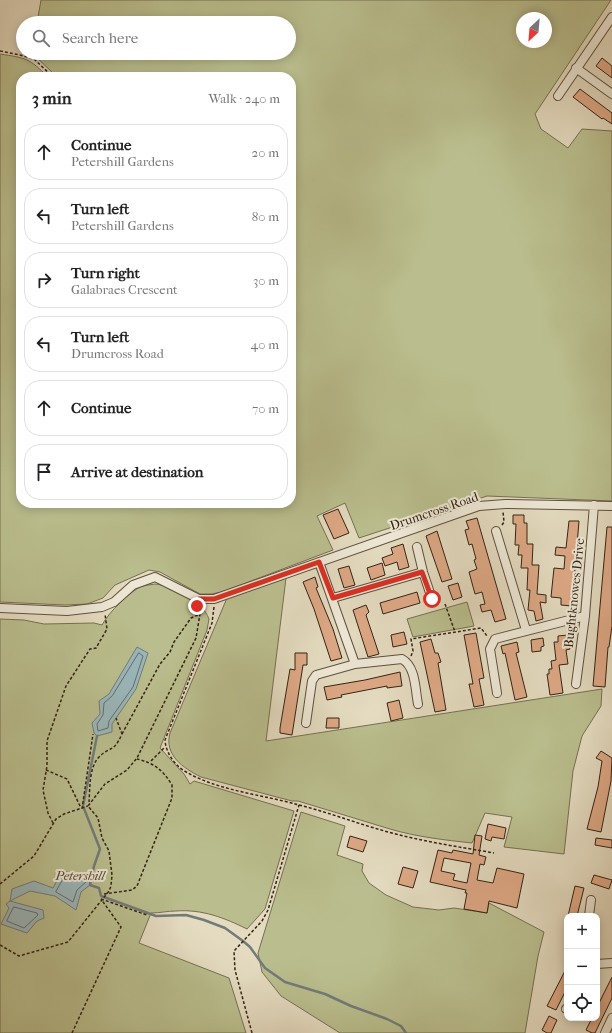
<!DOCTYPE html>
<html lang="en">
<head>
<meta charset="utf-8">
<style>
  body { margin:0; font-family:"IM FELL French Canon",serif; background:#f2f2f2; color:#222 }
  .controls { position:absolute; right:12px; bottom:12px; display:grid; overflow:hidden; border-radius:8px; box-shadow:0 2px 10px #0003 }
  .controls button { width:36px; height:36px; display:grid; place-items:center; padding:0; border:0; border-bottom:1px solid #e0e0e0; background:#fff; color:#222; font:20px sans-serif }
  .compass { position:absolute; left:516px; top:12px; width:36px; height:36px; border-radius:50%; background:#fff; box-shadow:0 2px 10px #0003; rotate:206deg }
  .stop { position:absolute; width:12px; height:12px; margin:-9px; border:3px solid #d93025; border-radius:50%; background:#fff }
  .stop.end { background:#d93025; border-color:#fff; box-shadow:0 1px 4px #0008 }
  .list { margin:0; padding:0; list-style:none }
  h2 { display:flex; justify-content:space-between; align-items:center; height:52px; margin:0; padding:0 16px; font-size:17px }
  h2 small { font-size:13px; font-weight:400; color:#767676 }
  .list li { display:grid; grid-template-columns:26px 1fr auto; gap:12px; align-items:center; box-sizing:border-box; height:56px; margin:0 8px 8px; padding:0 8px; border:1px solid #e0e0e0; border-radius:16px }
  .list b { display:block; font-size:15px; white-space:nowrap }
  .list p { margin:0; font-size:13px; white-space:nowrap; color:#767676 }
  .list em { font-size:13px; font-style:normal; color:#767676 }
  .icon { flex:none; width:22px; height:22px; fill:none; stroke:currentColor; stroke-width:2; stroke-linecap:round; stroke-linejoin:round }
  .map { position:relative; flex:none; width:612px; height:1033px; overflow:hidden }
  .search { position:absolute; background:#fff; box-shadow:0 2px 10px #0003; left:16px; top:16px; width:280px; height:44px; display:flex; align-items:center; gap:10px; box-sizing:border-box; padding:0 14px; border-radius:22px; color:#767676; font-size:15px }
  .panel { position:absolute; background:#fff; box-shadow:0 2px 10px #0003; left:16px; top:72px; width:280px; height:436px; border-radius:16px }
  .map>svg:first-child { display:block }
</style>
</head>
<body>
<div class="map">
<svg width="612" height="1033" viewBox="0 0 612 1033">
  <rect width="100%" height="100%" fill="#e4dbc0"/>
  <filter id="stains"><feTurbulence type="fractalNoise" baseFrequency=".005" numOctaves="4"/><feColorMatrix values="0 0 0 0 .2 0 0 0 0 .09 0 0 0 0 .02 0 0 0 .5 -.17"/></filter>
  <radialGradient id="worn" r=".72"><stop offset=".6" stop-color="#630" stop-opacity="0"/><stop offset="1" stop-color="#630" stop-opacity=".3"/></radialGradient>
  <path fill="#babe8e" stroke="#767052" fill-rule="evenodd" d="M41,0H611L535,114L541,129L568,148L582,129L612,131V501L487,496L359,538L345,503L317,516L333,550L222,592L211,594H200L160,572L149,570L115,585L103,598L87,604L65,605L0,602V54C26,58 29,58 48,77H21V503H291V77H57L32,53H289V23H37ZM522,18H546V42H522Z
    M286,578L266,741L602,689L601,706L582,736L573,771L564,854L504,847L512,817L485,813L472,843C445,840 417,837 390,829C359,820 329,810 298,801H292L201,777C183,768 164,755 170,733L227,598Z
    M155,584C174,586 202,600 209,619L207,630L160,748L184,774L190,784L194,781L294,811L265,909L247,929C225,918 202,909 176,911C167,911 160,913 151,913L139,943L229,978L246,1033H0V619L24,620L44,624L94,623L102,625C109,612 129,592 142,586C146,585 151,585 155,584Z
    M467,602L474,626L413,637L407,619Z
    M301,812L345,826L337,855L363,864L362,871L369,883L386,895L413,907L439,910L454,908L487,913L489,903L544,932L538,956L525,1033H340L281,996L262,972L258,953Z"/>
  <path fill="#9ab8bd" stroke="#717c7a" d="M137,647L148,653L136,689L112,724V732L97,736L94,733L92,723L100,714L99,701L109,694Z
    M62,871L92,877L90,885L81,892L76,910L55,896L30,891L10,901L43,910L44,918L37,921L27,933L1,924L9,908L6,904L10,901L12,889L34,881L53,888Z"/>
  <g fill="none" stroke-linecap="round" stroke-linejoin="round">
    <path stroke="#666d69" stroke-width="1" d="M139,653L143,656L133,687L109,721L108,728L98,731L97,724L103,715L104,703L112,696Z
      M65,876L87,881L77,890L73,902L56,892Z
      M14,907L37,913L38,915L24,928L7,921Z"/>
    <path stroke="#717c7a" stroke-width="2.5" d="M97,736L83,806L100,849L94,866L90,885L99,888L101,896L156,916L186,915L204,920L225,928L243,941L250,947L265,968L285,982L325,994L351,1006L387,1019L401,1026L406,1033"/>
  </g>
  <path fill="#dda885" stroke="#332215" fill-rule="evenodd" d="M602,58L612,66V78L596,66Z
    M580,89L612,113V124L603,118L602,119L573,97Z
    M338,509L349,533L334,539L323,515Z
    M513,515H524V523H527V544H533L532,565H539L537,594L546,595V603L540,602L543,619L536,621L534,611L528,610L530,590H527L528,568H521L522,555H518L519,545H515L516,524H513Z
    M477,518L506,619L495,622L491,610L482,612L480,605L485,604L482,592L475,594L469,572L477,569L474,560L476,559L472,544L469,545L465,530L469,529L466,521Z
    M569,521H579L572,606L561,605V598L551,597L554,568L564,569L565,556L555,555L556,547L566,548Z
    M607,527H612V626L609,647H608L605,687L593,686Z
    M437,531L452,579L442,582L426,536Z
    M403,544L409,567L399,570L397,562L385,566L382,558L393,554L391,548Z
    M382,563L385,575L371,580L367,568Z
    M349,566L355,585L344,588L338,569Z
    M315,577L318,587L316,588L333,629L342,658L331,661L314,609L303,582Z
    M458,583L462,597L453,600L448,586Z
    M417,592L420,603L383,614L380,603Z
    M366,605L369,612L366,615L379,654L368,657L353,610Z
    M404,632L407,644L393,647L391,635Z
    M476,633L484,678L479,679L484,705L474,707L469,684H473L464,635Z
    M568,635L570,649L566,650L568,664L559,665L563,693L550,695L547,674H549V669H552L551,661L556,660L554,642H558V636Z
    M543,638L544,646L541,647V651L532,652L531,640Z
    M431,639L435,653H438L441,662L438,663L446,710L435,712L420,642Z
    M517,642L519,652L516,653L527,697L515,700L505,653L503,654L501,646Z
    M295,653H307V665H303L292,735L280,733V728L290,669L295,670Z
    M400,672L402,686L387,688V686L341,695L342,697L327,700L324,687L365,680Z
    M399,700L403,718L391,721L387,703Z
    M327,718H339V728H326Z
    M601,751L612,758L611,781L601,832L587,829L598,787L602,761L596,758Z
    M488,824L506,828L504,839L492,837L491,841L485,839Z
    M475,835L482,836L479,855L486,857L484,865L480,864L477,880L493,883L497,868L524,874L517,908L489,901L487,913L464,909L467,893H465L466,890L430,882L438,850L452,853L453,850L473,854ZM444,858L471,863L467,883L453,880L455,874L441,871Z
    M350,836L367,841L363,852L347,847Z
    M596,838L612,840V848L595,845Z
    M403,867L418,871L413,888L398,884Z
    M594,875L612,880L609,889L591,883Z
    M575,886L584,888L577,916H568Z
    M567,967V988L556,1010L547,1006Z
    M612,977V998L595,1033H592L586,1030L592,1018H597V1007Z
    M549,1016L557,1020L551,1033H547L542,1030Z"/>
  <g fill="none" stroke-linecap="round" stroke-linejoin="round">
    <g stroke="#5f5040" stroke-width="10">
      <path id="minor" d="M576,68L612,94
        M558,96L612,17
        M496,531L526,630
        M417,547L423,572L432,599
        M319,562L355,664
        M333,598L423,572
        M0,608L67,611L102,607L114,602L133,585L155,577L199,599H214L479,506L505,504L612,506
        M576,684L585,616L594,505
        M497,693L490,649L495,639L585,616
        M306,723L312,681L316,675L355,664L402,659C416,667 415,689 418,704
        M589,916L591,900
        M597,964L612,963
        M566,1009L567,1008
        M605,1033L612,1018"/>
    </g>
    <path stroke="#332215" stroke-width="1.5" stroke-dasharray="3 2" stroke-linecap="butt" d="M0,51L20,55L34,59L53,77
      M502,525L504,522L503,512
      M445,604L455,632
      M214,607L212,623L165,740C166,754 176,767 188,773C220,791 264,795 299,805C331,813 361,825 392,833C426,842 460,847 494,853
      M411,656L413,651L411,639L481,628L487,636
      M122,734L160,664L170,652L174,642L191,618L200,614
      M151,761L165,747
      M46,770L67,779L81,808
      M89,802C90,788 89,767 99,757C111,745 113,754 122,734L116,718
      M82,809L93,734
      M53,823L48,813L43,790L47,766V741L66,686L90,649L96,648L107,629L105,614
      M0,884L34,856L56,819L64,814L88,806
      M104,894L132,890L137,886L172,798V785C163,770 154,763 137,759
      M101,899L147,915
      M0,945L19,956L68,942L109,891L111,886L112,875L109,851L102,838L98,818L88,806L105,784L127,770L137,758L196,638L200,614L197,606
      M72,1033L121,927L101,899
      M252,1033L235,970L234,951L262,921L268,910L299,805"/>
    <use href="#minor" stroke="#ede8d6" stroke-width="8"/>
  </g>
  <g fill="none" stroke-linecap="round" stroke-linejoin="round">
    <path stroke="#d93025" stroke-width="5" d="M197,606L199,599H214L319,562L333,598L422,572L432,599"/>
  </g>
  <g text-anchor="middle" dominant-baseline="central" stroke-width="4" stroke-linejoin="round" paint-order="stroke">
    <g font-size="13" fill="#332215" stroke="#ede8d6">
      <text transform="translate(434 511) rotate(-19)">Drumcross Road</text>
      <text transform="translate(574 593) rotate(-84)">Bughtknowes Drive</text>
    </g>
    <g font-size="13" font-style="italic" fill="#554933" stroke="#ede8d6">
      <text x="80" y="875">Petershill</text>
    </g>
  </g>
  <rect width="100%" height="100%" filter="url(#stains)"/>
  <rect width="100%" height="100%" fill="url(#worn)"/>
</svg>
<div class="controls">
<button>+</button>
<button>−</button>
<button><svg class="icon" aria-label="locate" viewBox="0 0 24 24"><circle cx="12" cy="12" r="6"/><path d="M12 2v4M12 18v4M2 12h4M18 12h4"/></svg></button>
</div>
<svg class="compass" viewBox="-18 -18 36 36"><path d="M0-13l5 13h-10z" fill="#e53935"/><path d="M0 13l5-13h-10z" fill="#767676"/></svg>
<div class="stop" style="left:432px;top:599px"></div>
<div class="stop end" style="left:197px;top:606px"></div>
<div class="search"><svg class="icon" aria-label="search" viewBox="0 0 24 24"><circle cx="10" cy="10" r="6"/><path d="M15 15l6 6"/></svg>Search here</div>
<section class="panel">
<h2>3 min<small>Walk · 240 m</small></h2>
<ul class="list">
<li><svg class="icon" aria-label="ahead" viewBox="0 0 24 24"><path d="M12 20V5M6 11l6-6 6 6"/></svg><div><b>Continue</b><p>Petershill Gardens</p></div><em>20 m</em></li>
<li><svg class="icon" aria-label="left" viewBox="0 0 24 24"><path d="M17 20v-9H6M10 6l-5 5 5 5"/></svg><div><b>Turn left</b><p>Petershill Gardens</p></div><em>80 m</em></li>
<li><svg class="icon" aria-label="right" viewBox="0 0 24 24"><path d="M7 20v-9h11M14 6l5 5-5 5"/></svg><div><b>Turn right</b><p>Galabraes Crescent</p></div><em>30 m</em></li>
<li><svg class="icon" aria-label="left" viewBox="0 0 24 24"><path d="M17 20v-9H6M10 6l-5 5 5 5"/></svg><div><b>Turn left</b><p>Drumcross Road</p></div><em>40 m</em></li>
<li><svg class="icon" aria-label="ahead" viewBox="0 0 24 24"><path d="M12 20V5M6 11l6-6 6 6"/></svg><div><b>Continue</b></div><em>70 m</em></li>
<li><svg class="icon" aria-label="arrive" viewBox="0 0 24 24"><path d="M6 21V4h12l-3 4 3 4H6"/></svg><div><b>Arrive at destination</b></div></li>
</ul>
</section>
</div>
</body>
</html>
